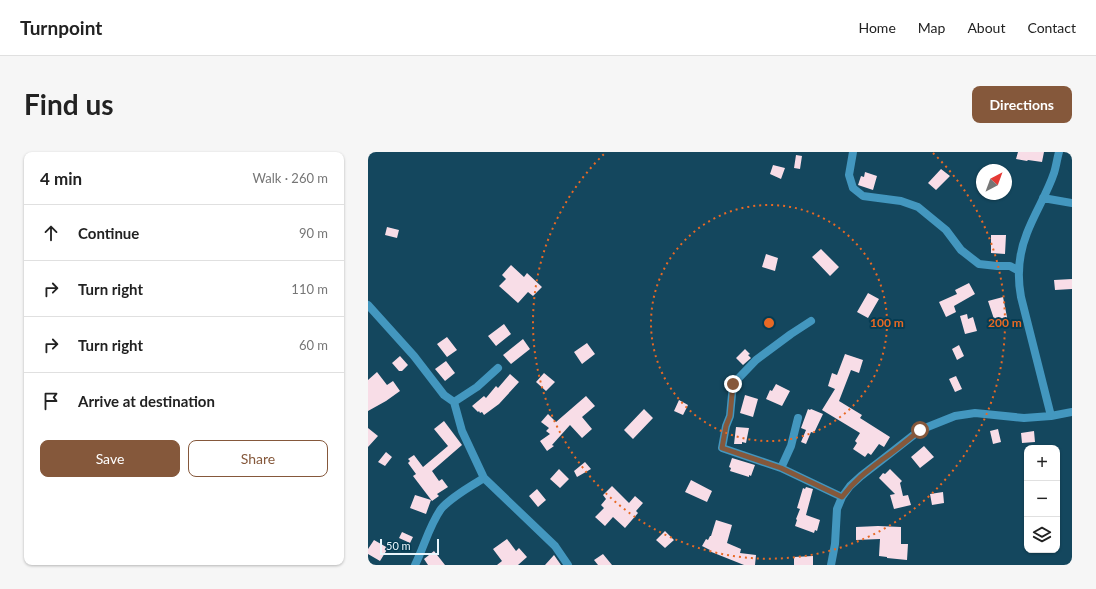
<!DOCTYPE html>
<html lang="en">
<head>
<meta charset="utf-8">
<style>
  body { margin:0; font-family:Lato,sans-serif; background:#f6f6f6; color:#222 }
  .controls { position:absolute; right:12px; bottom:12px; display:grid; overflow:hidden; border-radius:8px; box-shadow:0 1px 3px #0004 }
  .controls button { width:36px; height:36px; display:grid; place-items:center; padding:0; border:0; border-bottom:1px solid #e0e0e0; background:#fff; color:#222; font:20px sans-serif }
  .compass { position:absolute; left:608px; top:12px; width:36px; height:36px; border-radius:50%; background:#fff; box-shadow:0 1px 3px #0004; rotate:41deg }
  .scale { position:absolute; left:12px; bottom:10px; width:59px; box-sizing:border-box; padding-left:4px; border:2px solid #e9f5fc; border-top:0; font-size:11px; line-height:14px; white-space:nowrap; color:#e9f5fc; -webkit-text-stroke:3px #053c53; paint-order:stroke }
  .stop { position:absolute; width:12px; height:12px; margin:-9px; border:3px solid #85583b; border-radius:50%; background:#fff }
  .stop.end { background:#85583b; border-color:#fff; box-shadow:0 1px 4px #0008 }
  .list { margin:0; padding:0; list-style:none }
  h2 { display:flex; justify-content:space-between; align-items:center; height:52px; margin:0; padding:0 16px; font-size:17px }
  h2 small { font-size:13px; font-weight:400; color:#767676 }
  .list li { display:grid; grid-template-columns:26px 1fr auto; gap:12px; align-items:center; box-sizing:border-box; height:56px; padding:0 16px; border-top:1px solid #e0e0e0 }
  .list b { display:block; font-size:15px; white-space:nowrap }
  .list em { font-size:13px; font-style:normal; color:#767676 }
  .actions { display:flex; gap:8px; padding:12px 16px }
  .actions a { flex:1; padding:9px 0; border:1px solid #85583b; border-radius:8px; text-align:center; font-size:14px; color:#85583b }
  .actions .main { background:#85583b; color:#fff }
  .icon { flex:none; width:22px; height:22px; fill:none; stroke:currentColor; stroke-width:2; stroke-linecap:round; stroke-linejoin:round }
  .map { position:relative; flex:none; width:704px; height:413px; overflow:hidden; border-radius:8px }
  header { display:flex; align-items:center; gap:24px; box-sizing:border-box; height:56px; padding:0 20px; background:#fff; border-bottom:1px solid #e0e0e0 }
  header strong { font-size:19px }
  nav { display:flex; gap:22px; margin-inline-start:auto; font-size:14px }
  .intro { display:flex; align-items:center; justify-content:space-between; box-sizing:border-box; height:96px; padding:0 24px }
  h1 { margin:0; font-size:28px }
  .button { padding:10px 18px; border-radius:8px; background:#85583b; color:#fff; font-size:14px; font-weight:700 }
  main { display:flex; gap:24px; padding:0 24px }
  aside { flex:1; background:#fff; border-radius:8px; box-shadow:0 1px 3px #0004 }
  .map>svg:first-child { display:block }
</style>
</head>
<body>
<header>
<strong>Turnpoint</strong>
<nav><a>Home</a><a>Map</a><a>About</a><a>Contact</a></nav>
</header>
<div class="intro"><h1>Find us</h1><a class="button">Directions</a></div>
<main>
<aside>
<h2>4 min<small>Walk · 260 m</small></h2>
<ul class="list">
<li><svg class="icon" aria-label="ahead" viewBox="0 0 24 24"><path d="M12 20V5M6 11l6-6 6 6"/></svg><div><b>Continue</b></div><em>90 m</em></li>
<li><svg class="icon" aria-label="right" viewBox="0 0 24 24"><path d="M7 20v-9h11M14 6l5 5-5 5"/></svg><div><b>Turn right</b></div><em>110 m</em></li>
<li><svg class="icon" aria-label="right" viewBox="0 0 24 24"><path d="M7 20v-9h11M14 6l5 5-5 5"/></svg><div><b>Turn right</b></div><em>60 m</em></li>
<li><svg class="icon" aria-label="arrive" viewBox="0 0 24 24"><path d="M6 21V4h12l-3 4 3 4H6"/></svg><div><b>Arrive at destination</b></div></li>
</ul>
<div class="actions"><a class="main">Save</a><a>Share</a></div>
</aside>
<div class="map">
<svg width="704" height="413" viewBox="0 0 704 413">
  <rect width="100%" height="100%" fill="#14475e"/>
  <path fill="#f8dde7" d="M650,0H676L674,10L660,8L659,9L648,7Z
    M428,3L434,4L432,17L426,16Z
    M405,13L417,16L413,27L402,22Z
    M573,17L582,24L568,38L560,31Z
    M497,20L509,24L505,38L490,33L493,24L496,25Z
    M19,75L31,78L29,86L17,83Z
    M623,83H638L637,102L623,101Z
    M453,97L471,115L462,124L444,105Z
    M398,102L410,106L407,119L394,115Z
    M143,113L156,125L159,121L174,135L165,144L160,140L150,151L131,134L138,127L134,123Z
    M704,127V137L687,138L686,128Z
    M601,131L607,142L586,154L588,160L578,165L571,150L589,142L587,138Z
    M500,141L511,147L500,166L489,160Z
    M635,145L640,170L628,173L620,149Z
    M599,162L600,167L605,165L609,179L597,182L592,164Z
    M136,172L143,182L128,194L120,184Z
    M79,185L89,198L79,205L69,192Z
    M155,187L162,197L143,212L135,203Z
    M219,191L227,202L214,212L206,200Z
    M591,193L596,204L589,208L584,197Z
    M377,197L382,202L380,203L383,206L375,213L368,206Z
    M477,202L495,208L491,221L483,218L471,249L494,263L492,266L522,285L516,295L511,292L503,303L500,301L497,305L485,297L489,291L487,289L492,281L454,258L467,237L460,234L464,221L469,223Z
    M32,204L40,213L34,219H31L24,211Z
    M78,209L87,221L77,229L67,217Z
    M9,220L19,233L25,229L32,239L18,249L0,259V228Z
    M176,221L187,230L178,239L168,230Z
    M142,222L151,230L131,252L116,263L114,260L112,261L111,259L110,260L104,254L116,244L118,246L128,234L130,236Z
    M588,224L594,237L587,240L581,227Z
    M408,232L422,239L414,254L398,247L402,238L404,239Z
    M377,243L390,247L385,265L372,261Z
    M218,244L227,254L214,265L224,277L214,286L202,273L184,293L186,294L179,299L172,289L182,282L178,279L181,276L173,270L180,262L188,270Z
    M311,248L320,253L315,263L306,259Z
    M276,257L285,266L265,287L256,278Z
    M440,257L442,258L443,257L455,262L446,281L443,280L438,292L433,290L438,278L433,276Z
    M76,269L94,293L64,319L71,329L74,327L80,335L69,342L71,344L64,349L45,324L48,322L40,311L42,309L40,307L46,303L55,315L80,294L66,277Z
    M368,275L381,276L378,291L374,290V292H366Z
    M0,276L10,284L0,295Z
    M630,277L633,290L625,292L622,279Z
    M666,279L667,290L654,291L653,281Z
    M556,294L566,305L552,316L543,305Z
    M18,300L24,305L17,314L10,310Z
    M364,306L387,313L383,324L381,323V325L362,319L363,316L361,315Z
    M217,310L223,317L209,325L206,319Z
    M191,317L201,327L192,336L182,327Z
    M522,317L534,329L532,331L535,344L540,343L543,353L526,357L522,343L527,342L511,326L515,321L517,322Z
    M323,328L344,339L339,350L317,340Z
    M244,334L261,351L267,344L275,351L268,359L270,361L257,376L245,365L237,374L227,365L236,356L233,353L238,347L235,343Z
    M438,335L445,337L438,363L452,368L449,379L447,378L446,381L427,374L429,368L428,367L432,357L429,356L435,336L437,337Z
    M169,337L178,348L170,355L161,344Z
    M575,340L576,351L564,353L562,342Z
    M47,343L63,348L58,362L42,356Z
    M348,368L364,373L359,391L373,397L372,401L388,403L387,413H376L341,399L342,398L334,394L338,387L340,388L342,384H343Z
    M510,374L533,375V392H540L539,408L519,406V405L511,404L512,387L488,388V375Z
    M297,379L306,388L297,396L288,388Z
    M34,380L45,385L42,391L31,386Z
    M139,387L148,399L151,396L159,405L150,413H129L134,409L125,397Z
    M6,388L20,396L12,409L0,402V397Z
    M66,399L77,413H60L56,407Z
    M235,402L244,413H230L226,408Z
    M186,403L193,413H177Z
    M445,404V413H426V405Z"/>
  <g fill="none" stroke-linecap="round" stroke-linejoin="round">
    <path stroke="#4397bf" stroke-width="8" d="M485,0L481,23L485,36L495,44L533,49L550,55L578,78L593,98L611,112L629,114H642L651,119
      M675,46L704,51
      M0,153L46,204L76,243L86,250L109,235L130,216
      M683,264L653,145C649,124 651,101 659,81C667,60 679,42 686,21C688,15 689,7 691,0
      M430,266L423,294L413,316L474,345
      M413,316L354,296L358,274L362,264L365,232L388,208L423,182L443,169
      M116,326L187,394L200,413
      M47,413C56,395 61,374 73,357C83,345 103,334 116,326L94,279L86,250
      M463,413L467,392L469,357L474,345L482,334L493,324L515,307L552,278L587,264L607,261L656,266L683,264L704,260"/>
  </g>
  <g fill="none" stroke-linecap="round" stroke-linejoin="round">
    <path stroke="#85583b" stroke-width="5" d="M365,232L362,264L358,274L354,296L413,316L474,345C487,328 498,320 515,307C528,298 540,288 552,278"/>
  </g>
  <g fill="none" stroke="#e86924" stroke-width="2" stroke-dasharray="2 4">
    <circle cx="401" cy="171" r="118"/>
    <path d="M565 1A236 236 0 1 1 237 1"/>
  </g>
  <circle cx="401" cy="171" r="6" fill="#e86924" stroke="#053c53" stroke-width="2"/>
  <g font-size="12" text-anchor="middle" font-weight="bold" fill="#e86924" stroke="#053c53" stroke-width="4" stroke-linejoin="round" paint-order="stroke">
    <text x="519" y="175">100 m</text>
    <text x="637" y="175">200 m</text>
  </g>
</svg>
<div class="controls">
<button>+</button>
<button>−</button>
<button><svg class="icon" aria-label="layers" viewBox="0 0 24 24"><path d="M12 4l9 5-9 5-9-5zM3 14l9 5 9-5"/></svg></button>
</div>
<svg class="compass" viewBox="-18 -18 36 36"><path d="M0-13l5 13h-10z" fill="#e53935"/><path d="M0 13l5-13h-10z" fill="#767676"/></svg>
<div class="scale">50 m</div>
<div class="stop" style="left:552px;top:278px"></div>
<div class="stop end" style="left:365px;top:232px"></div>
</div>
</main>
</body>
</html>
